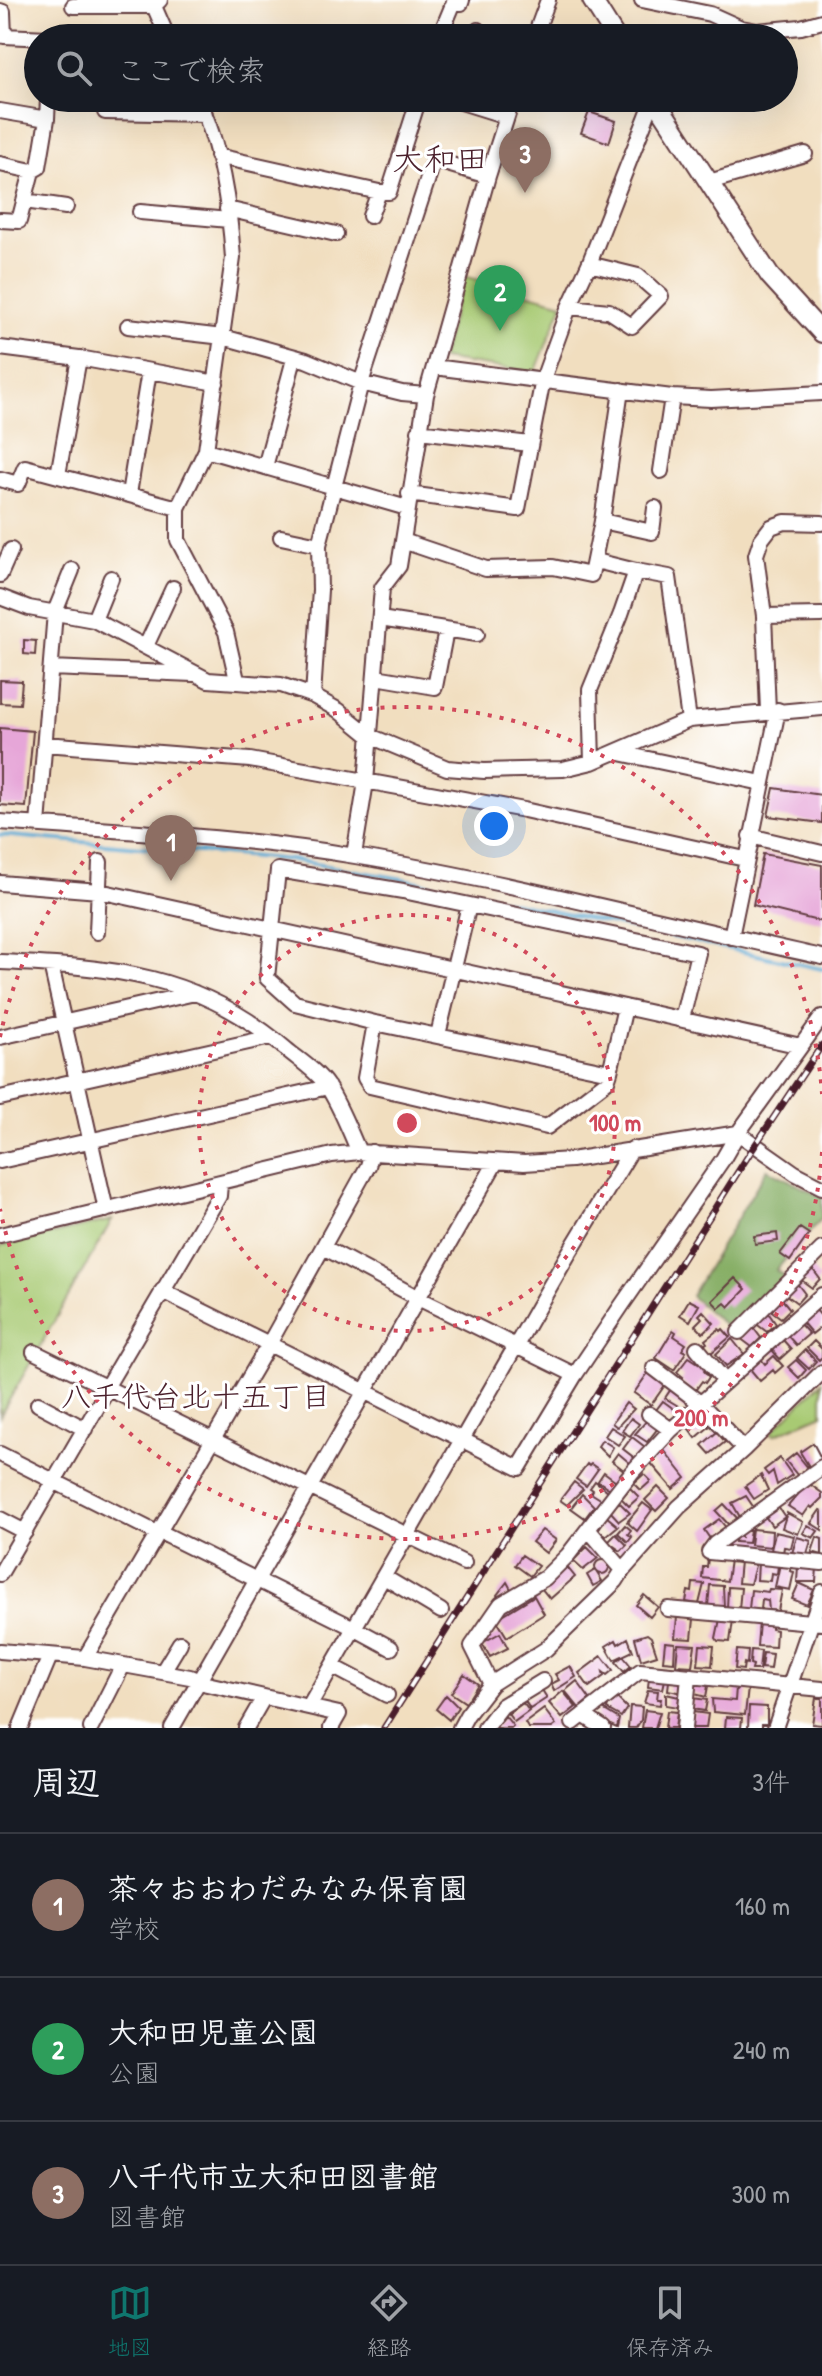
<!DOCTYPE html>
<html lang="ja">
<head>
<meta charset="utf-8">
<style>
  body { margin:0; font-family:"Patrick Hand","Klee One",sans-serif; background:#242831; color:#f1f3f6 }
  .you { position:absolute; left:494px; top:826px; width:28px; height:28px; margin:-20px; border:6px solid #fff; border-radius:50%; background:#1a73e8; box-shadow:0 0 0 12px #1a73e833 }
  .badge { display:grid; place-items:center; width:52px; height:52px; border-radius:50%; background:#0f766e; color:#fff; font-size:26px; font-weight:700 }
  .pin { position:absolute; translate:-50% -66px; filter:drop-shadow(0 2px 4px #0008) }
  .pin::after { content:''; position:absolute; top:42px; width:28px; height:24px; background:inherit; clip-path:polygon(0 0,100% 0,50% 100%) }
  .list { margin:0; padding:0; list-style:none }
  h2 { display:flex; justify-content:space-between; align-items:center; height:104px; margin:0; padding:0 32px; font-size:34px }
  h2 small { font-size:26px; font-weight:400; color:#9ea1a6 }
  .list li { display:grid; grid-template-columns:52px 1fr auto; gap:24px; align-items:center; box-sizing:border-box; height:144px; padding:0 32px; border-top:2px solid #363941 }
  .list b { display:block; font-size:30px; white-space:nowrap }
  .list p { margin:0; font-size:26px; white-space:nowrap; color:#9ea1a6 }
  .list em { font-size:26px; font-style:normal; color:#9ea1a6 }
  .icon { flex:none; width:44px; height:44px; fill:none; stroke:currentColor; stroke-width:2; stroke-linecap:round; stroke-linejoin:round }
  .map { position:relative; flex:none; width:822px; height:1728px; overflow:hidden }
  .search { position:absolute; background:#171b24; box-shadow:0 8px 32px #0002; left:24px; right:24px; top:24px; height:88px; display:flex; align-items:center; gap:20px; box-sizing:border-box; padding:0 28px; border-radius:44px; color:#9ea1a6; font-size:30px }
  .sheet { height:536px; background:#171b24 }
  nav { display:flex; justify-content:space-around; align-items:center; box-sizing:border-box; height:112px; border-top:2px solid #363941; background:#171b24; font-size:22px; color:#9ea1a6 }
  nav a { display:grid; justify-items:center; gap:4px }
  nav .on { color:#0f766e }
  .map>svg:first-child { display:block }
</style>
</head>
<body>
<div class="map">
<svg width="822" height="1728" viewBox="0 0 822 1728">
  <rect width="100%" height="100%" fill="#fff"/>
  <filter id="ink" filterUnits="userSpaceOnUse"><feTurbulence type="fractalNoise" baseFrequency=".0125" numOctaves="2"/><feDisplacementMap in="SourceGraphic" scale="16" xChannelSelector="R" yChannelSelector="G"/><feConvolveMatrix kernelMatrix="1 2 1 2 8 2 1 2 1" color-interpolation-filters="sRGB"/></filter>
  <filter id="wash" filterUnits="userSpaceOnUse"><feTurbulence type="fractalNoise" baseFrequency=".006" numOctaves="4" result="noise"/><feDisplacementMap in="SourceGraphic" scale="32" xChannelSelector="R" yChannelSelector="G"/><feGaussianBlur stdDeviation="1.8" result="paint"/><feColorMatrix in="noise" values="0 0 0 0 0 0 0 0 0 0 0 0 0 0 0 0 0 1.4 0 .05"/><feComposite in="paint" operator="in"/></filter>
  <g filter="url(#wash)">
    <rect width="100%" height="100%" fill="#f1debf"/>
    <path fill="#a8ca73" stroke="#79744f" stroke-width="2" d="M463,276L563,303L535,373L441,359Z
      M112,1220L0,1416V1246Z
      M822,1382V1414L774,1435L771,1432Z"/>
    <path fill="#86ae65" stroke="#686648" stroke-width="2" d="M767,1169L822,1197V1218L776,1270L786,1278L731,1331L691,1296Z"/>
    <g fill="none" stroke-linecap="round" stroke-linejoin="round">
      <path stroke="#55a6d0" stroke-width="4" d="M0,835L292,860L409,880L822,969"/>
    </g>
    <g id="blocks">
      <path fill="#e6a6d8" d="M589,112L616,121L609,143L581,133Z
        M24,640L36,641L35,655L24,654Z
        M0,680L22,681L20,704L0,703Z
        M0,728L33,731L26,807L0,805Z
        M774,788L822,795V823L768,816Z
        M763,854L822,865V922L753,905Z
        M800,1228L809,1234L790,1261L780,1254Z
        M777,1233L778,1241L755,1244L754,1236Z
        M811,1267L820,1279L812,1288L800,1279Z
        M735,1278L746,1289L729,1307L725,1303L719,1308L712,1301Z
        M796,1282L805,1294L797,1303L785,1294Z
        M781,1298L790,1309L781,1318L769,1309Z
        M689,1300L699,1305L690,1321L680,1315Z
        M816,1310L822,1317V1326L812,1334L802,1322Z
        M703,1311L714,1323L703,1333L695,1325L702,1318L699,1315Z
        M767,1311L776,1324L767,1332L755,1323Z
        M799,1323L809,1334L796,1345L786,1334Z
        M752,1326L761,1338L752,1347L740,1338Z
        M719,1329L721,1331L723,1329L730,1337L711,1353L704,1345L707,1343L705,1340Z
        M673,1330L676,1332L674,1336L686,1344L682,1350L686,1352L674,1370L656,1358Z
        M732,1339L744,1354L726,1366L716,1354Z
        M783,1340L791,1349L780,1359L772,1350Z
        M814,1341L822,1349V1357L819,1360L807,1348Z
        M805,1350L816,1361L809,1369L797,1358Z
        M774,1356L783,1366L775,1373L773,1370L760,1381L750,1369L761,1359L765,1364Z
        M689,1357L706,1368L704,1371L709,1377L705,1383L702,1381L694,1392L680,1381L683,1377L677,1372Z
        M796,1360L806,1370L799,1378L788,1367Z
        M648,1373L665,1385L651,1405L634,1393Z
        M671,1389L690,1403L685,1410L665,1398Z
        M663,1401L678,1412L672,1421L656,1410Z
        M626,1403L634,1409L617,1427L612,1423Z
        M699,1415L709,1427L696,1438L686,1425Z
        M631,1418L639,1424L630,1436L622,1431Z
        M647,1420L658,1428L647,1442L635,1434Z
        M611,1427L625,1436L618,1445L605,1436Z
        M717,1432L725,1442L710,1454L702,1445Z
        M632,1437L645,1447L636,1459L623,1449Z
        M602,1440L613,1447L608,1456L598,1446Z
        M813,1443L822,1460L810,1468L800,1452Z
        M664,1450L686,1478L673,1489L650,1462Z
        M618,1453L631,1464L625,1471L612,1461Z
        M796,1453L808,1468L798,1476L786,1461Z
        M780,1458L792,1475L777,1485L773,1471L768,1475L764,1470Z
        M587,1464L589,1466L591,1464L598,1469L586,1486L576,1479Z
        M604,1472L616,1481L610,1489L598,1481Z
        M644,1474L651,1481L641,1490L634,1483Z
        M761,1475L768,1490L754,1499L745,1486Z
        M595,1481L608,1491L602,1500L591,1493L593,1490L590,1488Z
        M574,1482L583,1489L567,1505L560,1500Z
        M808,1483L822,1493V1498L812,1508L810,1506L803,1516L788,1506Z
        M658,1487L669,1498L656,1511L645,1500Z
        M630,1488L639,1497L629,1506L621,1498Z
        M582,1494L594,1506L585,1518L571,1508Z
        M746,1496L754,1508L740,1517L732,1503Z
        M619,1502L630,1513L619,1521L610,1511Z
        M643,1503L652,1510L637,1531L627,1522Z
        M724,1504L738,1519L730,1526L716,1511Z
        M776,1504L785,1517L772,1526L765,1516Z
        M820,1510L822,1511V1530L811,1523Z
        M787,1513L803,1522L798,1534L782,1528Z
        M606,1516L618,1526L606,1536L598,1530Z
        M719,1519L727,1529L711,1540L704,1530Z
        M625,1525L631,1530L628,1534L632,1537L628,1542L618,1533Z
        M808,1525L818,1531L813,1538L803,1533Z
        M752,1529L772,1531L771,1547L750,1545Z
        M542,1530L556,1540L546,1553L532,1542Z
        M741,1531H750L748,1543L735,1542L736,1536L741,1537Z
        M775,1532L794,1536L791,1548L784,1547L783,1553L771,1550Z
        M616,1534L627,1545L621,1551L608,1542Z
        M797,1537L811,1541L806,1557L792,1553Z
        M817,1537L822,1539V1555L812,1552Z
        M587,1547L598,1558L583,1570L573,1561Z
        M522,1555L538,1566L530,1576L515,1565Z
        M708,1558L730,1560L727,1581L702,1578L703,1567H707Z
        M595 1567a7 7 0 1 1 14 0a7 7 0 1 1-14 0Z
        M740,1561L756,1562L750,1584L738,1583Z
        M758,1563L778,1565L777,1574L771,1573L770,1581L757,1580Z
        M780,1564L791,1566L790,1571L794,1572L790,1590L775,1587Z
        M798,1566L817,1567L816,1582H797Z
        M567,1567L575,1577L550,1599L542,1589Z
        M595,1570L602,1581L593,1586L587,1575Z
        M507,1582L513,1593L499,1600L497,1595Z
        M693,1583L704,1584L699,1604L686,1602L688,1591L692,1592Z
        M799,1583L814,1590L807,1605L792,1599Z
        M710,1585L723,1586L724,1607L708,1606Z
        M728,1587L741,1588L739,1609L727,1608Z
        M769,1589L782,1590L778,1611L769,1610L768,1600L762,1599L761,1610L749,1609L751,1590L768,1592Z
        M644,1595L658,1607L650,1617L636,1605Z
        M534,1596L544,1614L507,1637L496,1619Z
        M677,1617L694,1619L692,1639L675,1638Z
        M720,1619L733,1620L730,1642L718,1641L716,1638Z
        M759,1622L771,1623V1629L776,1630L775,1647L757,1646Z
        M500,1633L508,1648L490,1657L482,1643Z
        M647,1634L651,1637L657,1655L641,1660L635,1638Z
        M628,1638L633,1651L614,1660L606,1646L616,1640L618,1644Z
        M665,1642L675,1643L674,1662L663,1661Z
        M678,1644L695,1645L692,1666L676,1665Z
        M700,1645L714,1646L712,1666L698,1665Z
        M737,1650L748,1651L747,1664L744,1663L743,1670L735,1669Z
        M751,1650L761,1651L759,1670H752L753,1665L750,1664Z
        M763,1653L772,1654L770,1669L761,1668Z
        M602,1656L613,1670L607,1675L603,1672L604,1676L589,1687L579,1673Z
        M623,1656L631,1666L624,1672L616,1662Z
        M570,1666L576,1677L554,1691L551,1684L559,1680L555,1674Z
        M464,1674L478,1684L466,1703L451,1693Z
        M649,1678L665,1680L663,1689L648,1687Z
        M577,1681L590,1699L579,1708L565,1691Z
        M669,1681L681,1682L683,1693L668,1690Z
        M693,1683L708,1686L706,1697L691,1693Z
        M736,1687L748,1688L745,1715L713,1712L712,1699L735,1701Z
        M542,1690L547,1698L530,1709L525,1701Z
        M648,1690L658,1691L657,1699H661L660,1705L644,1703Z
        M563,1691L576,1707L562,1718L549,1703Z
        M666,1694L679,1697L678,1707L666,1705Z
        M446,1695L458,1707L449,1720L436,1709Z
        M617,1698L627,1708L621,1717L607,1709L610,1700L613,1702Z
        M693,1698L707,1700L705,1711L691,1709Z
        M816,1698H822V1725L812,1724Z
        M523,1703L529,1711L514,1722L508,1714Z
        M630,1706L642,1707L641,1720L636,1728H628Z
        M749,1706L767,1707V1724H762V1728H748Z
        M601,1708L619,1719L617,1728L597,1719L596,1716Z
        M544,1709L556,1725L552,1728H528L525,1723Z
        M645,1710L660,1712L655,1728H642Z
        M667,1711L677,1712L675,1728H665Z
        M693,1712L708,1714L706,1728H688L689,1717H693Z
        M505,1716L513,1726L511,1728H495Z
        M726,1717L742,1718L741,1728H725Z"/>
    </g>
  </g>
  <g filter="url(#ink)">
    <use href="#blocks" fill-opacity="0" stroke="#633c41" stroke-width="2"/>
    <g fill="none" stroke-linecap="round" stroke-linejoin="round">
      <g stroke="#633c41" stroke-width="18">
        <path id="minor" d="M155,0L154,6L168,38
          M642,0L710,14L741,28L757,31L801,27L822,21
          M73,6H154L160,0
          M0,11L3,12L4,36L48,38
          M360,38L364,29L389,38
          M439,38L454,2L461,3L462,0
          M476,38L478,30
          M534,38L548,0
          M197,98C220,140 230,211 233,258L206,450L178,508V540L226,632L237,680
          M462,98L461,102L506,116
          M513,98L488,176L426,395L403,541L486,569L553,567L591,575L602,521L621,390
          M0,111L47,119
          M105,112L205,114
          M217,156L379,192H389L419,98
          M0,164L32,171
          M709,182L805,154
          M25,201L66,207
          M227,209L336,234
          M140,212L229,220
          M370,216L379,192
          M0,220L19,221L32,171L39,167L47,119L48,98
          M569,307L609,311L632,326L661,296L638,276L589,264
          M128,326L223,337L306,360L361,383L402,393L426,395
          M0,348L79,358L216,383
          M434,367L672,397L711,399L822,393
          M419,431L530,444
          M206,450L407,508
          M265,467L294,359
          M661,471L672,397
          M58,475L79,358
          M0,479L18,484L25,467L178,508
          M129,494L149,371
          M409,494L518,509L543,379L569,307L589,264L654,98
          M602,521L652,532L655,508
          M281,537L319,545
          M636,571L669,577L689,720
          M0,575L11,550
          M0,597L29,608L94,620L208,680L281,685L313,696L338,710L370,736L447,768L484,771L563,769L592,762L689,720L822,708
          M764,616L822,615
          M380,619L477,634
          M94,620L111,578
          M146,646L173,588
          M51,668L193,674
          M376,677L435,687L446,630
          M313,696L320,590L319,545L361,383L434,160L488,176
          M768,711L764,616L756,555L761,540L771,527L785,522L822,523
          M45,744L250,760L524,810L745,859
          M615,752L762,783
          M592,762L590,690L621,614L636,571L596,561
          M0,822C118,831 238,836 355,856C512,882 667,923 822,957
          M38,825L55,612L72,570
          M750,836L822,853
          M354,855L366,782L382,588L399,566L403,541
          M0,883L99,891L801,1046
          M97,932L100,862
          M731,937L778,710
          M0,962C112,967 197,973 286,1049C299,1060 317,1071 327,1086C340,1105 349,1130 359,1152
          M51,965L106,1210
          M625,1007L610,1072L375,1023L295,1003L267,978L278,870L403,891L698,953L682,1019
          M375,1023L365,1078L370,1086L547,1127L607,1081L610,1072
          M438,1035L469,905
          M0,1037L195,993
          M0,1098L271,1037
          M0,1161L328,1087
          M0,1235L332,1155L359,1152L524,1163L571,1160L738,1133L795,1173L822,1187
          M323,1247L424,1301L575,1375
          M162,1291L519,1468L575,1375L622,1305L723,1159L738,1133L822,1017
          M739,1332L822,1249
          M697,1348L724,1380
          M34,1352L464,1563
          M654,1368L700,1403L744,1449
          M107,1386L219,1196L220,1184
          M38,1404L85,1429
          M649,1414L671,1430
          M0,1454L159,1534
          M822,1467L715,1544L709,1552L822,1563
          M0,1519L25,1532
          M588,1529L623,1570L679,1507L744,1449L822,1372
          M160,1532L354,1628L569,1253L632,1149
          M0,1574L109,1387
          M384,1577L441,1611
          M668,1609L822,1623
          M0,1651L85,1658L190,1677L207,1684L339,1714L331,1728
          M85,1658L269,1344L368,1166L372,1152
          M332,1666L387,1695
          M163,1671L180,1643
          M491,1684L546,1649L616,1581L623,1570
          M309,1706L354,1628L391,1648
          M583,1715L603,1728
          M573,1723L640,1671L822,1689
          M20,1728L50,1656
          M91,1728L123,1665
          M172,1728L496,1162
          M246,1728L264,1697
          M460,1728L467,1715L491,1684L472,1646L501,1604L545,1578L568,1555L632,1472L671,1430L822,1295
          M485,1728L502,1706L543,1681
          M684,1728L689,1677
          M775,1728L822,1592"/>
      </g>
      <g stroke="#633c41" stroke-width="22">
        <path id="major" d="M592,0L616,38
          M654,98L770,276L822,333"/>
      </g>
      <use href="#minor" stroke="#fff" stroke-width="14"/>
      <use href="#major" stroke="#fff" stroke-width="18"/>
      <g stroke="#4a1f2b" stroke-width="7">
        <path id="rail" d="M384,1728L750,1153L822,1045"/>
      </g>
      <use href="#rail" stroke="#fff" stroke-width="4" stroke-dasharray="12" stroke-linecap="butt"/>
    </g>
  </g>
  <g fill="none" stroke="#d1495b" stroke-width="4" stroke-dasharray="4 8">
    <circle cx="407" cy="1123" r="208"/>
    <path d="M822 1152A416 416 0 0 1 0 1209M0 1037A416 416 0 0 1 822 1094"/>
  </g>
  <g text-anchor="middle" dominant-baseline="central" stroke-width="6" stroke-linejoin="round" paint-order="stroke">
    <g font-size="30" fill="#4a1f2b" stroke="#fff">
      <text x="196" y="1396">八千代台北十五丁目</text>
    </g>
    <g font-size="32" fill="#4a1f2b" stroke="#fff">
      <text x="440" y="158">大和田</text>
    </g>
  </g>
  <circle cx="407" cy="1123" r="12" fill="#d1495b" stroke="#fff" stroke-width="4"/>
  <g font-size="24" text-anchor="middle" font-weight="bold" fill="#d1495b" stroke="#fff" stroke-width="6" stroke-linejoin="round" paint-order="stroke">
    <text x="615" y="1131">100 m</text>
    <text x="701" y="1426">200 m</text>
  </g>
</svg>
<div class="you"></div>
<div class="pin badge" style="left:171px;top:881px;background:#8d6e63">1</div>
<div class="pin badge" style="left:500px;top:331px;background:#2e9e5b">2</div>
<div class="pin badge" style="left:525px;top:193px;background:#8d6e63">3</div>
<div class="search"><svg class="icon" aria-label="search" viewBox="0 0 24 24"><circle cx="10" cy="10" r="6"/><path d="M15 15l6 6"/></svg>ここで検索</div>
</div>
<section class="sheet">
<h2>周辺<small>3件</small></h2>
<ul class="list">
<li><span class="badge" style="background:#8d6e63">1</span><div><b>茶々おおわだみなみ保育園</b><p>学校</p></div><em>160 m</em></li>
<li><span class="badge" style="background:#2e9e5b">2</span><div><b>大和田児童公園</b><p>公園</p></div><em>240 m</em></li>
<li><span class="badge" style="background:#8d6e63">3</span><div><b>八千代市立大和田図書館</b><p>図書館</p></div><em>300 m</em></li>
</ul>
</section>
<nav>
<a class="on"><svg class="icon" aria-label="map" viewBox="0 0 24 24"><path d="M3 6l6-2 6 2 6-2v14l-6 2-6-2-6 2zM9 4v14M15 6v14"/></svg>地図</a>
<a><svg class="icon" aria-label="directions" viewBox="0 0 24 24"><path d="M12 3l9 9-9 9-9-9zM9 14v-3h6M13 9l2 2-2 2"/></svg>経路</a>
<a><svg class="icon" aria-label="saved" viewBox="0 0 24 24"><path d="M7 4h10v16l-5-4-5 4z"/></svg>保存済み</a>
</nav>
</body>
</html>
